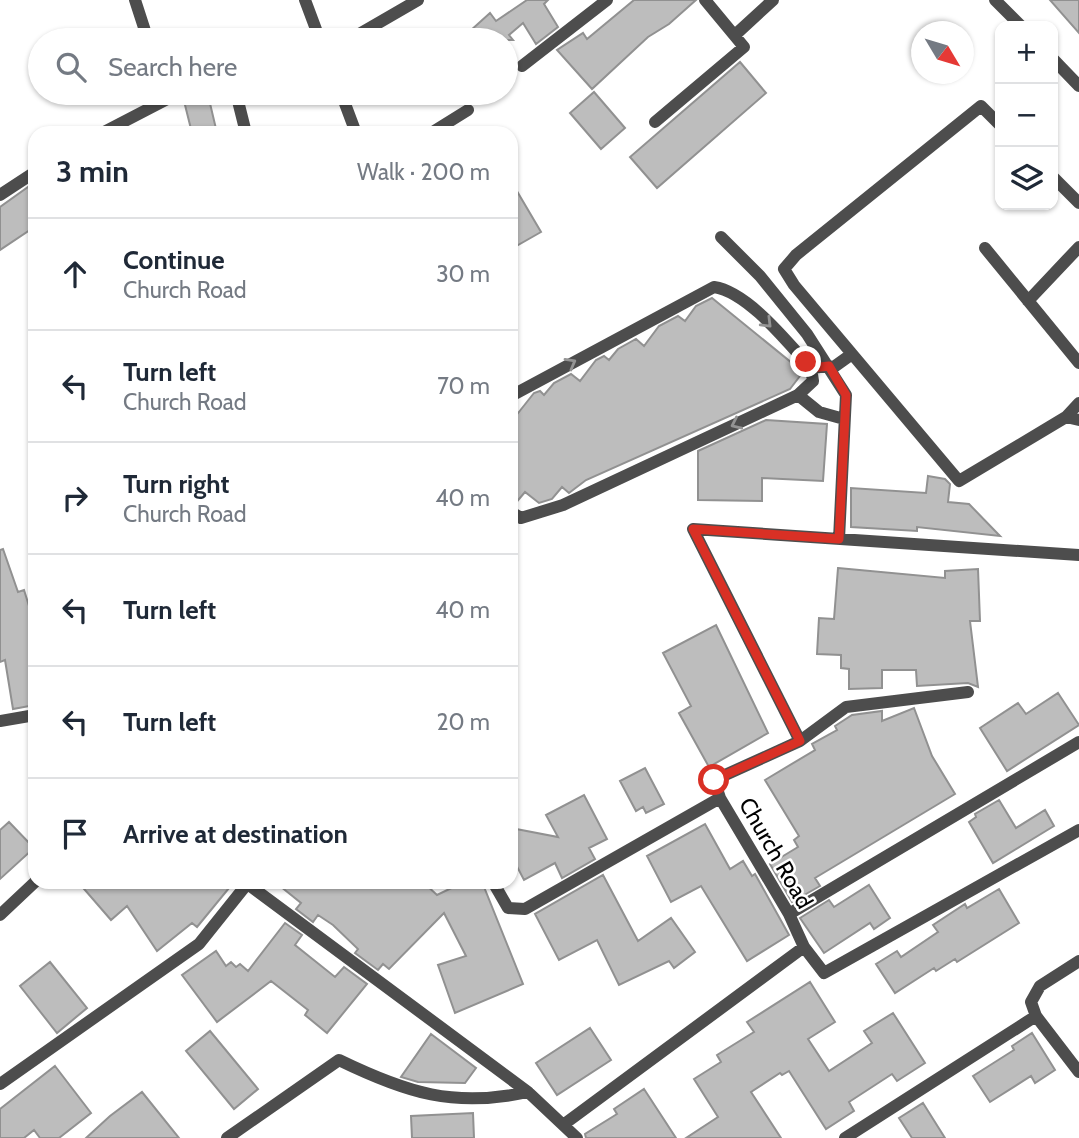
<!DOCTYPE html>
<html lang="en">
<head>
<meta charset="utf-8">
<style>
  body { margin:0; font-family:Cabin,sans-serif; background:#f6f6f7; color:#1f2937 }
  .controls { position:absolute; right:21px; top:21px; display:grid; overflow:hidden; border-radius:14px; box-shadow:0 2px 5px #0004 }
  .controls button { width:63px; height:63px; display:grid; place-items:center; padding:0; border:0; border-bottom:2px solid #e0e1e3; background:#fff; color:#1f2937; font:35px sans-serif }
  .compass { position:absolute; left:911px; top:21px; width:63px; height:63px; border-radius:50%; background:#fff; box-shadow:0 2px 5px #0004; rotate:128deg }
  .stop { position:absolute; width:21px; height:21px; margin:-16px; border:5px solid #d93025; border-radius:50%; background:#fff }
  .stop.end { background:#d93025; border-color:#fff; box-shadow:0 2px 7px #0008 }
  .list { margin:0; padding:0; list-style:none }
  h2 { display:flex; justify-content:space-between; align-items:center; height:91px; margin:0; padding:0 28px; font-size:30px }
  h2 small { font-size:23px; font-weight:400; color:#747a83 }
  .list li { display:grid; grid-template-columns:46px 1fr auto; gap:21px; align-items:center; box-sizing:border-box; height:112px; padding:0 28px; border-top:2px solid #e0e1e3 }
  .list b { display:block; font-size:26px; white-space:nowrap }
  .list p { margin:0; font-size:23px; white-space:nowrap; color:#747a83 }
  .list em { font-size:23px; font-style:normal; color:#747a83 }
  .icon { flex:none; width:38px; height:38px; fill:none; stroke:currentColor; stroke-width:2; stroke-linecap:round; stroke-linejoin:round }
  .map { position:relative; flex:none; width:1079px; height:1138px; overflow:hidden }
  .search { position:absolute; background:#fff; box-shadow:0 2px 5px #0004; left:28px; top:28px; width:490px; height:77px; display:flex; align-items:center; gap:18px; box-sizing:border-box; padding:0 24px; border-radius:38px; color:#747a83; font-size:26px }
  .panel { position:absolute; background:#fff; box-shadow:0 2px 5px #0004; left:28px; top:126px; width:490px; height:763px; border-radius:21px }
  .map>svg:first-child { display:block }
</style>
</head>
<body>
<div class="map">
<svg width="1079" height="1138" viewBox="0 0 1079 1138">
  <rect width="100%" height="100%" fill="#fff"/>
  <path fill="#bdbdbd" stroke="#919191" stroke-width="2" d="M527,0H548L544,4L558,27L536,44L523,23L509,35L513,40H468L475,36L470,31L490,13L496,21Z
    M634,0H696L669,24L648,37L592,89L557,50L583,33L587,39Z
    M1050,0H1079V33Z
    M740,62L766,93L657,188L630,157Z
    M594,92L625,128L601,149L570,113Z
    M208,95L217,133H192L184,101Z
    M511,181L541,232L511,249Z
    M35,182V232L33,228L0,250V207Z
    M712,298L803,372L790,389L586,480L569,493L562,487L552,499L539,503L525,492L515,504L511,503V422L534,393L540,391L544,395L554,383L571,374L580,381L596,360L604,356L609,360L618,349L636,339L644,346L659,326L678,316L685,321L696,306Z
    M766,420L827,424L823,481L762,478V501L698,500V451Z
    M928,476L945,479L950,484L948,502L969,504L1000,536L917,527V531L851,527V488L926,493Z
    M3,549L18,592L24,590L35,625V650L32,651L35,705L13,709L5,660L0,662V550Z
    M838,568L945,578V571L978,569L980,621H970L978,687L968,683L917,686L916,670H882V688L849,689V669L841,668V655L817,654L819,618L834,619Z
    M716,625L768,733L709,767L679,713L691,706L663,653Z
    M1058,693L1079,725L1007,771L980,728L1018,703L1026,714Z
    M914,708L932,756L955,794L815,878L820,886L792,902L770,864L798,847L794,840L799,836L765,780L815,750L812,744L837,730L835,726L852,715L882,711V721Z
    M645,768L664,804L646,813L643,807L636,811L620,781Z
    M584,795L607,839L589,848L595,859L562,878L555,863L524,880L511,855V828L558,837L546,815Z
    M999,800L1016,828L1045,810L1054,826L993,863L969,822L976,817L975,814Z
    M9,822L34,848L0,879V830Z
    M705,824L730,869L743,861L752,876L755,874L789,935L747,961L701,886L671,902L647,856Z
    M603,875L638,941L671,918L695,952L674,968L669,961L619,985L597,940L559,960L535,914Z
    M78,882H234L197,927L192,923L157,951L127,906L111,920Z
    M275,882H423L437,895L464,882H482L523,984L455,1013L438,965L466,956L444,913L389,969L383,964L378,970L355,953L358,949L333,925L318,915L313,922L296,909L301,903Z
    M869,885L890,918L874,929L870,923L824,953L800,918L829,900L834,907Z
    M999,889L1019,923L957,962L955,959L936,971L934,968L895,993L876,964L897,951L901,957L938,932L933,925L965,904L967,908Z
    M285,923L302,935L295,945L335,977L344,967L367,984L327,1033L305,1015L308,1010L271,981L217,1022L182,975L216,951L226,966L231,962L236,967L240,964L248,971Z
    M50,962L87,1008L57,1033L20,986Z
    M810,982L835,1022L808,1039L829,1071L872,1043L864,1031L893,1013L925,1063L897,1081L892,1074L849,1102L854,1111L826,1129L789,1071L782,1075L780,1073L751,1092L781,1138H686L718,1117L694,1079L721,1062L717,1055L754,1032L747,1022Z
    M590,1028L611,1060L557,1095L536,1063Z
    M210,1031L258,1089L234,1109L186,1051Z
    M1032,1033L1055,1070L1035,1083L1031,1076L990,1102L973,1076L1014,1050L1012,1046Z
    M431,1034L476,1068L465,1083L418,1082L401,1077Z
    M55,1066L91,1113L59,1138H40L34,1130L24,1138H0V1109Z
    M644,1089L676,1138H586L585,1134L617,1114L614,1109Z
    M142,1092L179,1138H86L110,1116Z
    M923,1103L945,1138H912L899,1118Z
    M473,1113L474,1138H412L411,1116Z"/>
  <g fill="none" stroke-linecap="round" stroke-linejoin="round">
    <path stroke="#4d4d4d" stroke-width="12" d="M135,0L148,40
      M305,0L320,40
      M995,0L1021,26
      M735,35L773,0
      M349,40L418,0
      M1053,59L1079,86
      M522,66L607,0
      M236,93L246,133
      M341,93L356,133
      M655,122L744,47L705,0
      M1000,125L981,106L796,255L784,269L794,285L959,481L1066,417L1079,420
      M102,133L179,93
      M431,133L468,110
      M1053,177L1079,203
      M0,195L35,172
      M721,237L760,276L807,334L846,395L839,539
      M985,248L1079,363
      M1028,301L1079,247
      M831,369L852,354
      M798,395L819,412L844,419
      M511,396L714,287C748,292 788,343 811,368L829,366
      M1066,417L1079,403
      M511,512L521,518L563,505L798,395L813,381L811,368
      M0,721L35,715
      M800,741L846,707L968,692
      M245,882L528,1092L577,1138
      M493,882L508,908L525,909L720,798
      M789,914L1079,742
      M0,915L35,882
      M804,947L824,973L1079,830
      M1036,1016L1031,1002L1040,986L1079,961
      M0,1084L199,944L247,884
      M563,1125L804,947L789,914L720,798L714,780L800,741L693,529L1079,555
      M227,1138L339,1060C407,1093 454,1108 528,1092
      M845,1138L1036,1016L1079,1072"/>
  </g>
  <defs><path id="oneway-chevron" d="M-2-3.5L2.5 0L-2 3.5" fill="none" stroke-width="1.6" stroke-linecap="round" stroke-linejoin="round" transform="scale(1.75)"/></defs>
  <g stroke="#949494">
    <use href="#oneway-chevron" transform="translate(767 323) rotate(45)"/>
    <use href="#oneway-chevron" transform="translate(571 363) rotate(-29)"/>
    <use href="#oneway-chevron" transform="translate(736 424) rotate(155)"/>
  </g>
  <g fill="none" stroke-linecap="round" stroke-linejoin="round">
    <path stroke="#d93025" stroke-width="9" d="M714,780L800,741L693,529L839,539L846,395L829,366L811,368L806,362"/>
  </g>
  <g text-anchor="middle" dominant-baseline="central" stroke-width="5" stroke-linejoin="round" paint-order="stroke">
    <g font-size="23" fill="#000" stroke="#fff">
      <text transform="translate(776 853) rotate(60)">Church Road</text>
    </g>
  </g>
</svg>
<div class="controls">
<button>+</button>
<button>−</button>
<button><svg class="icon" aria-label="layers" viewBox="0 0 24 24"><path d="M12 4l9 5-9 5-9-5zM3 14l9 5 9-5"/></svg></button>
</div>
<svg class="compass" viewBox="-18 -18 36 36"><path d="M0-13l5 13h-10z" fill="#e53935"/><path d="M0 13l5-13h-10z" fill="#747a83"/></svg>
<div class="stop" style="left:714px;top:780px"></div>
<div class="stop end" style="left:806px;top:362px"></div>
<div class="search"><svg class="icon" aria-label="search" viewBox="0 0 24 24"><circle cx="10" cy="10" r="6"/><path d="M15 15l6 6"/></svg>Search here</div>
<section class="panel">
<h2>3 min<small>Walk · 200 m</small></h2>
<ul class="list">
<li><svg class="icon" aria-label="ahead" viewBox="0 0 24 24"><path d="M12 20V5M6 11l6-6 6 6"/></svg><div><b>Continue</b><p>Church Road</p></div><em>30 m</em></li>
<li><svg class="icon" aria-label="left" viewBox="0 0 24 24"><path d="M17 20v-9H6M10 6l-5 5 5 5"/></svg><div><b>Turn left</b><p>Church Road</p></div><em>70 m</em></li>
<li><svg class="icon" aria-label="right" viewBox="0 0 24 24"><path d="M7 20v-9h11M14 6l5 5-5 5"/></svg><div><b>Turn right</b><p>Church Road</p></div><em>40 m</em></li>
<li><svg class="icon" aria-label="left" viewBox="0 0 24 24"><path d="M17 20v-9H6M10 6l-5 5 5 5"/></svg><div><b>Turn left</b></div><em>40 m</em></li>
<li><svg class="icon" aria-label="left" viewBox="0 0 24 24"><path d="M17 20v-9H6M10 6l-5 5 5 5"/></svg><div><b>Turn left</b></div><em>20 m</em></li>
<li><svg class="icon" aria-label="arrive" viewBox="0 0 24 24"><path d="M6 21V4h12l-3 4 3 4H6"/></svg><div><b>Arrive at destination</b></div></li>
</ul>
</section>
</div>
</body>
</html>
